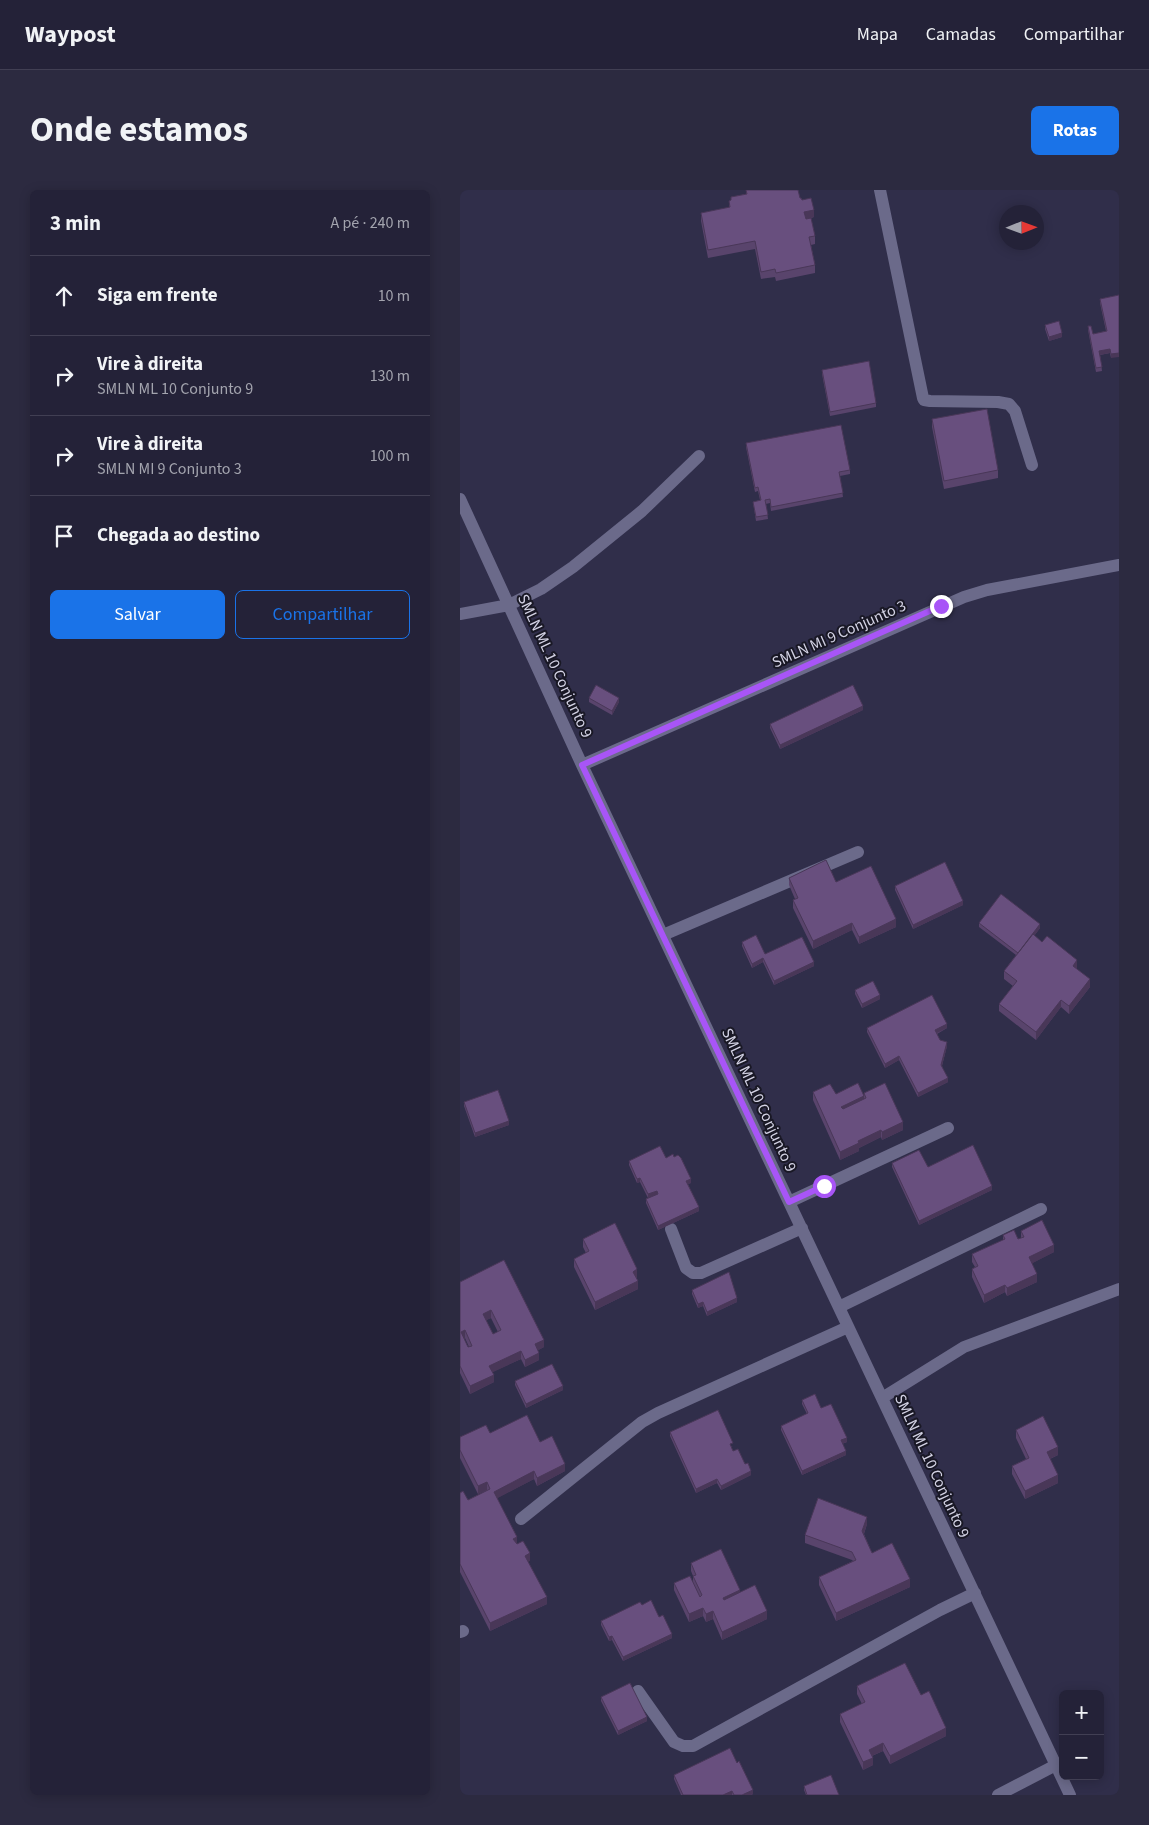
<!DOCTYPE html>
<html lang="pt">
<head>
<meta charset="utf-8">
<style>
  body { margin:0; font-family:"Source Sans 3",sans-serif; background:#2c2a40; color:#f1f3f6 }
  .controls { position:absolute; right:15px; bottom:15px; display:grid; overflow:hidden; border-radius:8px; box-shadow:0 2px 12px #0003 }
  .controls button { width:45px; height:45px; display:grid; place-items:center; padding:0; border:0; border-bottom:1px solid #413f53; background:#242238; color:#f1f3f6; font:25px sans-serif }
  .compass { position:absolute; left:539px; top:15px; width:45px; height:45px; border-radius:50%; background:#242238; box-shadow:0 2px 12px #0003; rotate:89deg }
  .stop { position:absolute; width:15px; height:15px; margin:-11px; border:4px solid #a855f7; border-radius:50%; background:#fff }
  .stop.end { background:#a855f7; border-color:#fff; box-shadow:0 1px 5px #0008 }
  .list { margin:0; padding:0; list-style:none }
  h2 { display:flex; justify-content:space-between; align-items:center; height:65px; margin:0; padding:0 20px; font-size:21px }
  h2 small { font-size:16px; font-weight:400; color:#a3a4ae }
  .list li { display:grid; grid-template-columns:32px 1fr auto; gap:15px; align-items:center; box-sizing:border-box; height:80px; padding:0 20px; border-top:1px solid #413f53 }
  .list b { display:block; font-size:19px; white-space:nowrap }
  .list p { margin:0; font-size:16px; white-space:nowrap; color:#a3a4ae }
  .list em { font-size:16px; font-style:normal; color:#a3a4ae }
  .actions { display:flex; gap:10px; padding:15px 20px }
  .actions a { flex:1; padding:11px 0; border:1px solid #1a73e8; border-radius:8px; text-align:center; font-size:18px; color:#1a73e8 }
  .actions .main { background:#1a73e8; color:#fff }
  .icon { flex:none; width:28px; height:28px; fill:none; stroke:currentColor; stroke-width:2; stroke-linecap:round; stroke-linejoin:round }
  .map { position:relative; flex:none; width:659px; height:1605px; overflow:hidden; border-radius:8px }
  header { display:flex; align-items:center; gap:30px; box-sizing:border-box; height:70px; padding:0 25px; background:#242238; border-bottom:1px solid #413f53 }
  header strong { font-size:24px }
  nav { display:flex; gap:28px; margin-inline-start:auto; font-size:18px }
  .intro { display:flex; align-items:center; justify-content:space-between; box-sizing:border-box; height:120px; padding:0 30px }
  h1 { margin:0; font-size:35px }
  .button { padding:12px 22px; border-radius:8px; background:#1a73e8; color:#fff; font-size:18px; font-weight:700 }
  main { display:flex; gap:30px; padding:0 30px }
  aside { flex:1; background:#242238; border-radius:8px; box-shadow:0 2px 12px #0003 }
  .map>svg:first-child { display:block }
</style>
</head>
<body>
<header>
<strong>Waypost</strong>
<nav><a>Mapa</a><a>Camadas</a><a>Compartilhar</a></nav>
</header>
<div class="intro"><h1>Onde estamos</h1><a class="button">Rotas</a></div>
<main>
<aside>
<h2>3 min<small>A pé · 240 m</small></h2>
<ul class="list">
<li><svg class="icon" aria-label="ahead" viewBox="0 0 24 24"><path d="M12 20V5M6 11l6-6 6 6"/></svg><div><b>Siga em frente</b></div><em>10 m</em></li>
<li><svg class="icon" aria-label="right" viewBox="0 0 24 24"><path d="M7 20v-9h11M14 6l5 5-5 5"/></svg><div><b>Vire à direita</b><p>SMLN ML 10 Conjunto 9</p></div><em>130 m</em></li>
<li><svg class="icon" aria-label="right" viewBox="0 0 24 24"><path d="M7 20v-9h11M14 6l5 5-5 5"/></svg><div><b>Vire à direita</b><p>SMLN MI 9 Conjunto 3</p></div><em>100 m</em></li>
<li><svg class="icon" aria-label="arrive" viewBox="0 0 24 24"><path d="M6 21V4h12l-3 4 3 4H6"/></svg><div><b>Chegada ao destino</b></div></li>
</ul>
<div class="actions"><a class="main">Salvar</a><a>Compartilhar</a></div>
</aside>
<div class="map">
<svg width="659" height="1605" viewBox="0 0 659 1605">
  <rect width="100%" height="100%" fill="#302e4a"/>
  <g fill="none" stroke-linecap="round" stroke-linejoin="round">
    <path stroke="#6b6a8a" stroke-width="12" d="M420,0L463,208L464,210L470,211L538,212L549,214L555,221L572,275
      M0,309L122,575L610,1605
      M0,424L49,415L81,399L113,377L182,321L239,266
      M122,575L504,407L527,400L659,375
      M203,745L398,662
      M329,1012L488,938
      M211,1039L226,1078L233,1083H241L342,1038
      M379,1117L581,1019
      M422,1208L504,1157L659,1099
      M61,1329L182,1232L198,1223L388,1137
      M0,1442L3,1441
      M178,1501L214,1552L223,1556H233L480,1420L515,1403
      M538,1605L596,1575"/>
  </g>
  <path fill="#59446c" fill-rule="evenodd" d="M286,0L340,8L342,10L354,27L351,28L355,46V54L351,55L355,75V83L316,91L315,87L301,89L295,59L248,68L241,31V23L269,18V11H271V7L286,4Z
    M659,105L651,168L650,163L640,165L642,181L636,182L628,140V136L633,144L646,141L640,113V109Z
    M585,135L602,147L589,151L585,139Z
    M362,180L416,213V217L370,226L362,184Z
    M472,229L538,280V288L484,299L472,237Z
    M286,253L390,280V284L380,286L383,307L311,321L310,313L306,314L308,329L296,331L293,312L300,310L298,301L295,302L286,257Z
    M129,508L159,512L152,525L129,512Z
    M403,520L320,559L310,538V534Z
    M329,688L376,692L436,737L399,754L392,740L353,759L333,718V710L335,709L329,695Z
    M435,696L503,715L453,739L435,700Z
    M519,733L580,738L574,746L617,778V779L630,797L609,824L601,817L576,850L539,821V814L553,796L544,789V781L556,765L519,737Z
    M282,752L305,764L354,776L314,795L303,772L292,778L282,756Z
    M395,800L420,809L402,818L395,804Z
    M407,838H487L477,844L480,850L487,856L482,876L488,892L458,907L439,870L425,878L407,842Z
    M353,902L376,904L404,909V903L443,940L422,950L421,947L399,958V961L380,970L353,910Z
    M4,912L49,935L15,947L4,916Z
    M214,967L231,993L228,994L239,1021L198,1040L186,1013V1009L188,1008L180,992L177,993L169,975V971Z
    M432,973L532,1000L459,1035L432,977Z
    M561,1041L594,1062L572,1073L577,1092L547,1106L545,1102L524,1113L512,1087V1079L515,1077L512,1072V1064L543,1050V1045L558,1049L561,1048Z
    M123,1049L177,1087L176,1088L178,1099L135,1120L114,1077V1069L126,1063L123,1057Z
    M0,1092L84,1157L78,1160L79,1170L65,1177L61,1169L32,1182L34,1192L10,1204L0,1183ZM31,1128L38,1142L33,1144L26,1130ZM5,1148L9,1157H8L4,1149Z
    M232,1100L277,1112L247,1126L243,1116L238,1118L232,1104Z
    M55,1191L103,1200L66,1218L55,1195Z
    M342,1210L361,1218L387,1252L382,1254L386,1265L342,1285L321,1240V1236L347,1224L342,1214Z
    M556,1240L598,1265L590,1269L598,1293L565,1309L552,1284V1276L566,1269L556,1248Z
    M210,1242L273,1257H271L273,1261L291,1285L261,1300L257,1293L236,1303L210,1246Z
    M30,1243L80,1252L105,1281L77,1296L74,1289L37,1308L57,1347V1354L70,1371H68L87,1414L30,1441L0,1382V1303L8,1310L27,1300L18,1304L0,1268V1247Z
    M407,1334L404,1344L412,1363L450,1397L376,1431L359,1395V1387L393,1371L392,1370L345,1353V1345Z
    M231,1373L280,1402L307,1429L262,1450L253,1429L246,1432L243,1426L229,1432L214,1400V1393H233V1386L231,1381Z
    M182,1415L199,1427L212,1448L163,1471L152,1450L149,1451L141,1435V1431Z
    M397,1496L461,1505L486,1546L430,1574L423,1561L412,1566L413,1575L403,1580L380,1532V1524L402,1514L397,1504Z
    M141,1507L187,1531L158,1545L141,1511Z
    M277,1573L293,1604L291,1605H221L214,1589V1585Z
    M344,1596L379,1605H346L344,1600Z"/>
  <path fill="#493758" d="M354,20V27L344,30V22Z
    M602,143V147L589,151V147Z
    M650,159V163L639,165V161Z
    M659,163V167L651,168V164Z
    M159,508V512L152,525V521Z
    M403,516V520L320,559V555Z
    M503,711V715L453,739V735Z
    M436,729V737L399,754V747Z
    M392,733V740L353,759V751Z
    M580,734V738L558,767V763Z
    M303,768V772L292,778V774Z
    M617,770V778L613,783V776Z
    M354,772V776L314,795V791Z
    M630,789V797L609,824V816Z
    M420,805V809L402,818V814Z
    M601,810V817L576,850V842Z
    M487,834V838L475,844V840Z
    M487,852V856L481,879V875Z
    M439,866V870L425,878V874Z
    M488,888V892L458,907V903Z
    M404,906V914L381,924V917Z
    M49,931V935L15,947V943Z
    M443,932V940L422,950V942Z
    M421,940V947L399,958V961L380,970V962L398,951Z
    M180,988V992L177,993V989Z
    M231,989V993L226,995V991Z
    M532,996V1000L459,1035V1031Z
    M197,1001V1005L188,1008V1004Z
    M239,1017V1021L198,1040V1036Z
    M594,1055V1062L569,1075V1067Z
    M177,1079V1087L173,1089V1082Z
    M577,1084V1092L547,1106V1098Z
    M178,1091V1099L135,1120V1112Z
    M545,1095V1102L524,1113V1105Z
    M277,1108V1112L247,1126V1122Z
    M243,1112V1116L238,1118V1114Z
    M31,1120V1128L23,1132V1124Z
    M5,1140V1148L1,1150V1142Z
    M84,1150V1157L75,1162V1154Z
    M61,1161V1169L29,1184V1176Z
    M79,1163V1170L65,1177V1170Z
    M34,1185V1192L10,1204V1196Z
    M103,1196V1200L66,1218V1214Z
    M387,1248V1252L381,1254V1250Z
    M598,1257V1265L587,1270V1262Z
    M386,1261V1265L342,1285V1281Z
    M105,1274V1281L77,1296V1288Z
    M74,1281V1289L34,1310V1302Z
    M291,1281V1285L261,1300V1296Z
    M598,1285V1293L565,1309V1301Z
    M257,1289V1293L236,1303V1299Z
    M27,1292V1300L18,1304V1296Z
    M407,1327V1334L402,1349V1341Z
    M57,1347V1355L53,1349Z
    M70,1363V1371L65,1373V1366Z
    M450,1389V1397L376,1431V1423Z
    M280,1400V1407L263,1415V1408Z
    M87,1407V1414L30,1441V1433Z
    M243,1418V1426L229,1432V1424Z
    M253,1421V1429L246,1432V1424Z
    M307,1421V1429L262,1450V1442Z
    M212,1444V1448L163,1471V1467Z
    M152,1446V1450L149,1451V1447Z
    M187,1527V1531L158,1545V1541Z
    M486,1538V1546L430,1574V1566Z
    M423,1553V1561L409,1567V1560Z
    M413,1568V1575L403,1580V1572Z
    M293,1600V1604L291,1605H282Z
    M272,1601V1605H263Z"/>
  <path fill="#684f7e" stroke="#493758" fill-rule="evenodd" d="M286,0H338L340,8H341L342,10L351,8L354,20L344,22L346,29L351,28L355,46L349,47L355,75L316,83L315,79L301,82L295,51L248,60L241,23L270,17L269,11L271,10V7L287,4Z
    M659,105V163L651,164L650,159L639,161L642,177L636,178L628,136H631L633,144L647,141L640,109Z
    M599,131L602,143L589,147L585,135Z
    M409,171L416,213L370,222L362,180Z
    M527,219L538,280L484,291L472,229Z
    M381,235L390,280L379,282L383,303L311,317L310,309L305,310L308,325L296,327L293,312L301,310L298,297L295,298L286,253Z
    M136,495L159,508L152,521L129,508Z
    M393,495L403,516L320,555L310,534Z
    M366,670L376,692L411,676L436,729L399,747L392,733L353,751L333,710L338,708L329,688Z
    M485,672L503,711L453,735L435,696Z
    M541,704L580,734L558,763L519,733Z
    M573,744L582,752L587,746L617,770L613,776L630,789L609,816L601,810L576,842L539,814L557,791L544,781Z
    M296,745L305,764L342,747L354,772L314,791L303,768L292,774L282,752Z
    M413,791L420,805L402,814L395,800Z
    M472,805L487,834L475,840L480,850L487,852L481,875L488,888L458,903L439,866L425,874L407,838Z
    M398,893L404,906L381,917L383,919L406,908L404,903L425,893L443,932L422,942L421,940L398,951L399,953L380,962L353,902L370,894L376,904Z
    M38,900L49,931L15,943L4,912Z
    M513,955L532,996L459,1031L432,973L459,960L468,977Z
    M200,956L206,968L213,964L214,967L218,965L221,968L231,989L226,991L239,1017L198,1036L186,1009L198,1004L197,1001L188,1004L180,988L177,989L169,971Z
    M582,1030L594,1055L569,1067L577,1084L547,1098L545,1095L524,1105L512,1079L518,1076L512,1064L545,1049L543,1045L554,1040L558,1049L564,1047L561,1041Z
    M155,1033L177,1079L173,1082L178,1091L135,1112L114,1069L129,1061L123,1049Z
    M44,1070L84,1150L75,1154L79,1163L65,1170L61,1161L29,1176L34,1185L10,1196L0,1176V1092ZM31,1120L41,1140L33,1144L23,1124ZM5,1140L12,1156L8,1157L1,1142Z
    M269,1082L277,1108L247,1122L243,1112L238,1114L232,1100Z
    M92,1174L103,1196L66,1214L55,1191Z
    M355,1204L361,1218L371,1214L387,1248L381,1250L386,1261L342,1281L321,1236L348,1223L342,1210Z
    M258,1220L273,1253L270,1254L273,1261L278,1259L285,1274L288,1273L291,1281L261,1296L257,1289L236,1299L210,1242Z
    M67,1225L80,1252L92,1246L105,1274L77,1288L74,1281L34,1302L57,1347L53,1349L57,1354L63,1351L70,1363L65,1366L87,1407L30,1433L0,1374V1303L3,1301L8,1310L30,1299L27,1292L18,1296L0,1260V1247L26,1235L30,1243Z
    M583,1226L598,1257L587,1262L598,1285L565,1301L552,1276L569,1268L556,1240Z
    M358,1308L407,1327L402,1341L412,1363L432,1353L450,1389L376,1423L359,1387L396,1370L392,1362L345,1345Z
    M261,1359L280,1400L263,1408L264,1410L295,1395L307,1421L262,1442L253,1421L246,1424L243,1418L229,1424L214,1393L230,1386L240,1407L242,1405L233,1386L236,1385L231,1373Z
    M191,1410L199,1427L203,1425L212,1444L163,1467L152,1446L149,1447L141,1431L180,1412L182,1415Z
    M445,1473L461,1505L469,1501L486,1538L430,1566L423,1553L409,1560L413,1568L403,1572L380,1524L405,1512L397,1496Z
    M170,1493L187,1527L158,1541L141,1507Z
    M270,1558L277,1573L279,1571L293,1600L282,1605H274L272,1601L263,1605H223L214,1585Z
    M371,1585L379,1605H347L344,1596Z"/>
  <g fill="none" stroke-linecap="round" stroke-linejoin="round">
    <path stroke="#a855f7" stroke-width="6" d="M364,996L329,1012L122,575L481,416"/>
  </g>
  <g text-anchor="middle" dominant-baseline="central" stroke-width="4" stroke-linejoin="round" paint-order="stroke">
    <g font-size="16" fill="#d3d2e4" stroke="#191825">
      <text transform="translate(379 444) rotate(-24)">SMLN MI 9 Conjunto 3</text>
      <text transform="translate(95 476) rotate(65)">SMLN ML 10 Conjunto 9</text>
      <text transform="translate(299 910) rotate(65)">SMLN ML 10 Conjunto 9</text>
      <text transform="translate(472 1276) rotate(65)">SMLN ML 10 Conjunto 9</text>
    </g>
  </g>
</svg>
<div class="controls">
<button>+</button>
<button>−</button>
</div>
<svg class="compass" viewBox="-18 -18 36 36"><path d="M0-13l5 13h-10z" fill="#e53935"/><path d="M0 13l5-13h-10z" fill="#a3a4ae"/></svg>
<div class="stop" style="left:364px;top:996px"></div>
<div class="stop end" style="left:481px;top:416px"></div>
</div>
</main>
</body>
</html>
